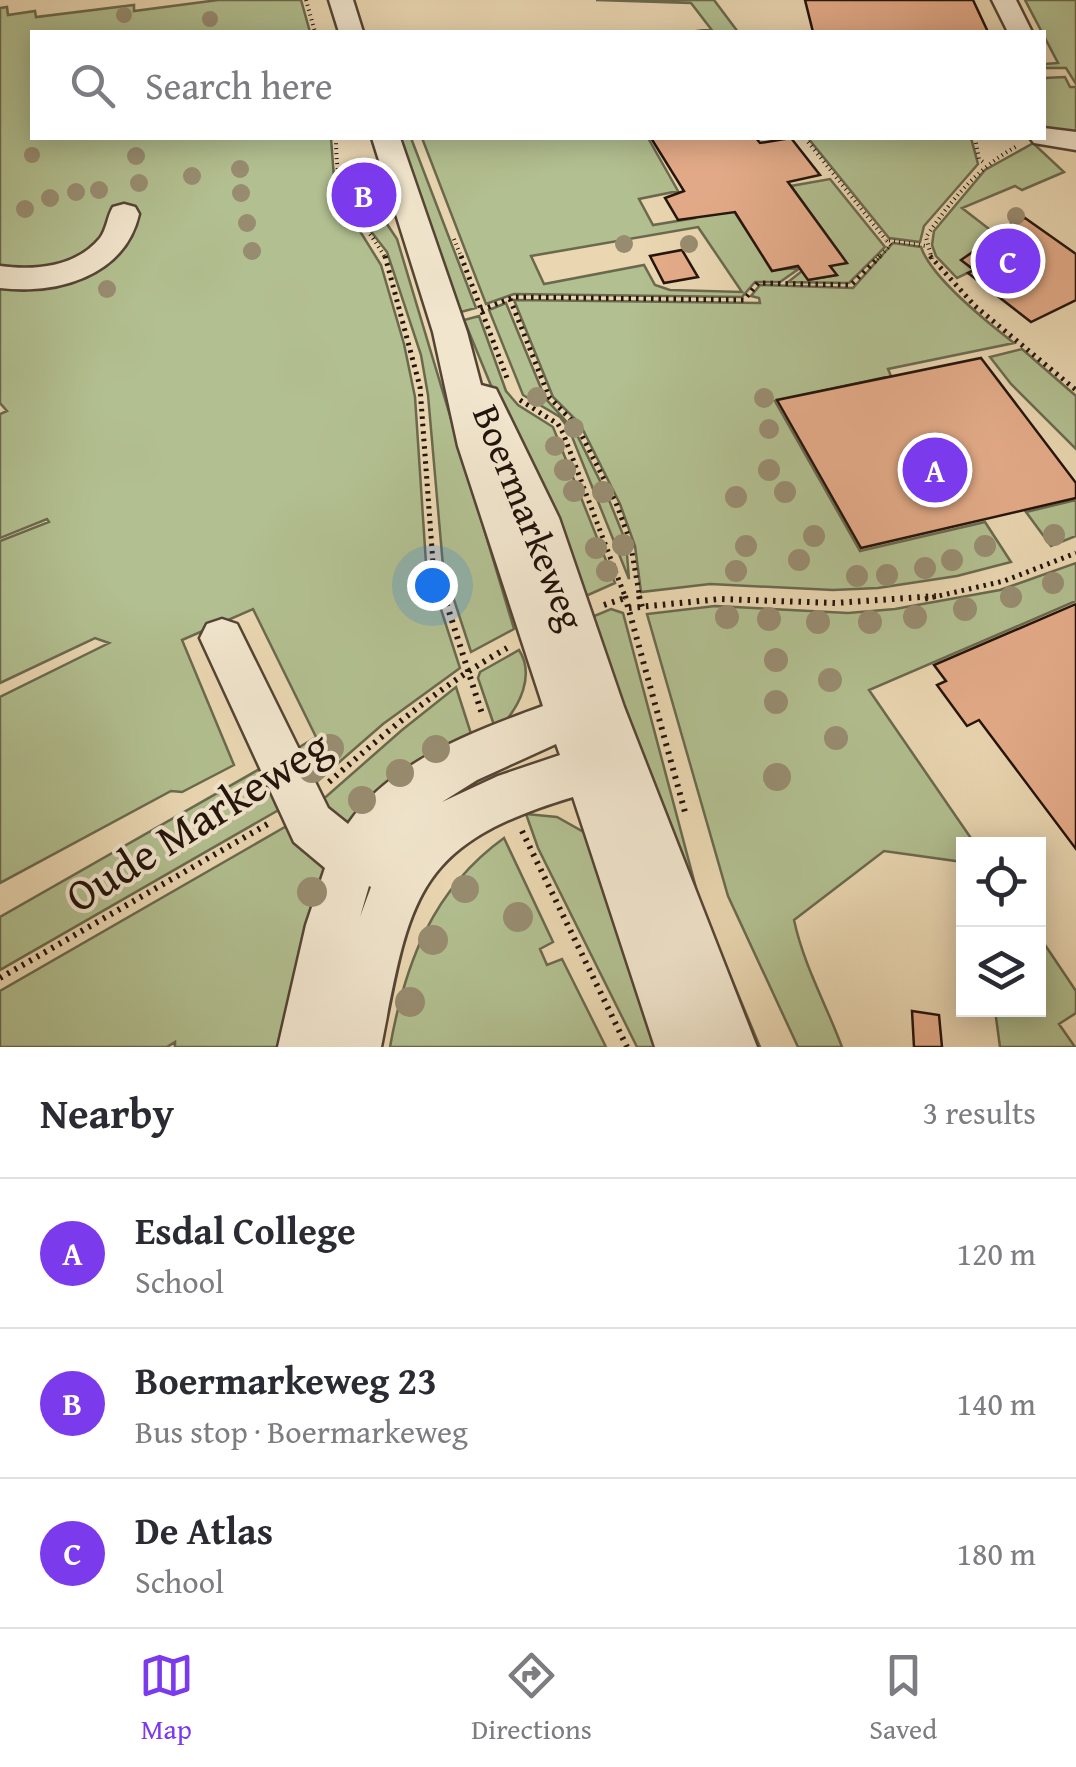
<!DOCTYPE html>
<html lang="en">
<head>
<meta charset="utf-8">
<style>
  body { margin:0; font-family:"Gentium Book Plus",serif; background:#f7f7f7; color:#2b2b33 }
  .controls { position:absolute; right:30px; bottom:30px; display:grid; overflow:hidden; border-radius:0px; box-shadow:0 5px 25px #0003 }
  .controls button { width:90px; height:90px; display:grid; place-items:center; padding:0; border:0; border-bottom:2px solid #e1e1e2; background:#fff; color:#2b2b33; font:50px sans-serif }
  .you { position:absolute; left:432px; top:585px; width:35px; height:35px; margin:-25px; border:8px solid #fff; border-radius:50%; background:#1a73e8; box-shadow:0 0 0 15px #1a73e833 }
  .badge { display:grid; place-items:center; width:65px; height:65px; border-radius:50%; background:#7c3aed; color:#fff; font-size:32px; font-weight:700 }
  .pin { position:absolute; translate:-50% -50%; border:5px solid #fff; box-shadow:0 2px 10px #0006 }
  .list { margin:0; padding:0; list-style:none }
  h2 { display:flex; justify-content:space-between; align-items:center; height:130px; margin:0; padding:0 40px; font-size:42px }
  h2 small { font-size:32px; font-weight:400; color:#7c7c81 }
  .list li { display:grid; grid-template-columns:65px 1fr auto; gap:30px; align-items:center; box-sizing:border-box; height:150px; padding:0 40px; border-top:2px solid #e1e1e2 }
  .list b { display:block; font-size:38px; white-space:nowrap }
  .list p { margin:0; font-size:32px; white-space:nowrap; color:#7c7c81 }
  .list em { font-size:32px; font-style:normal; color:#7c7c81 }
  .icon { flex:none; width:55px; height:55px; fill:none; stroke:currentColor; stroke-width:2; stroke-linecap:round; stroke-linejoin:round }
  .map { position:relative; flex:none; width:1076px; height:1047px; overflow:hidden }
  .search { position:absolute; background:#fff; box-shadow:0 5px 25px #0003; left:30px; right:30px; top:30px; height:110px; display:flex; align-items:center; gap:25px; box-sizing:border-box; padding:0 35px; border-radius:0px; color:#7c7c81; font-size:38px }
  .sheet { height:580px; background:#fff }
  nav { display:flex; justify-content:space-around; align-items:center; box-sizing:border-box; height:140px; border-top:2px solid #e1e1e2; background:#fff; font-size:28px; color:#7c7c81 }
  nav a { display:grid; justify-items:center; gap:5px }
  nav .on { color:#7c3aed }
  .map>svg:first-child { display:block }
</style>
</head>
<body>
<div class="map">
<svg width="1076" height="1047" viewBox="0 0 1076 1047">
  <rect width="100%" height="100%" fill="#ead7b2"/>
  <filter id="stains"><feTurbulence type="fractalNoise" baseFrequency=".002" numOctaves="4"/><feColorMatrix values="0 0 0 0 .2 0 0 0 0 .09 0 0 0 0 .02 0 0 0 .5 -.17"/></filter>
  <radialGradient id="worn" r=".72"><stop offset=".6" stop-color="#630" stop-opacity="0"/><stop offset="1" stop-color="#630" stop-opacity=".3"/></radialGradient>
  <path fill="#b2bf90" stroke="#6a694e" stroke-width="2.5" fill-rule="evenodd" d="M218,0H301L310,32H32V138H331L335,191L381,265L404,344L415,397L426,563L460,668L383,724L305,792L293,751L316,737L253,609L182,640L234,765L182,792L171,791L0,883V697L109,643L95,638L0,683V541L49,522L47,519L0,538V414L7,411L0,403V283L60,276L113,228L73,264L0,272V8L7,7L8,15L35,11L36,17L134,5V11Z
    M596,0H714L738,32H690L711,29L691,3Z
    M1025,0H1076V84L1066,68H1046L1044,64L1058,63Z
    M1065,77L1070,87H1076V137L1044,129V78Z
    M400,138H411L476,308L461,312Z
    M422,138H648L678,191L639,199L653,225L695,218L719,188L772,270L800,268L780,282H755L742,297L514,294L486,304ZM698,227L742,292L670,290L655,285L644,265L544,284L531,256Z
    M808,138H971L978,164L924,226L920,242L889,238Z
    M1037,141L1040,145L1036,146L1064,172L1022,190L1015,186L962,208L993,232L988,235L999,243L962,260L974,270L957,278L936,256L932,245L934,231L985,170Z
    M830,179L885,247L849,283L788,282L802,271L809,280L836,275L830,266L846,262L791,186Z
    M377,209L397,239L514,629L471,652L443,566L428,395L421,355L387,252L356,212Z
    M893,243L921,247C931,277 988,323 1014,343L888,369L891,376L775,401L860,551L985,522L1011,562L957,576L878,588L833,590L710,584L641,592L635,546L620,504L580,424L553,397L514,300L760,303L759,298L751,296L760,285L853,288Z
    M506,303L545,398L575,431L607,495L626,542L629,579L569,429L560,417L523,395L489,310Z
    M479,316L506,391L518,405L553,427L615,583L579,599L464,320Z
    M1022,349L1076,396V449L1011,384L990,357Z
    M1076,500V536L1051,546L1026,512Z
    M1076,563V601L869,690L975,844H964L963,862L884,851L794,920C804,966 826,1004 842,1047H798L728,896L647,614L715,606L848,613L895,609L1000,590Z
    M611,609L623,613L700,903L760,1047H750L587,619Z
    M519,650C535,675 520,706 501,726L494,725L478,678L480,672Z
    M456,687L474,743L353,832L312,809L402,730Z
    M263,767L289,804L0,970V917Z
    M526,814L557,817L587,834L676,1047H637L538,848Z
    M297,820L330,857L281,1047H175V1042L167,1047H0V991Z
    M504,838L553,942L540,949L547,965L562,959L606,1047H390C405,963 433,889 504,838Z
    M1039,936L1076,991V1013L1059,1024L1075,1047H1000L995,1010L1038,1009Z"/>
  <path fill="#e5ac8a" stroke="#23130b" stroke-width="2.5" d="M805,0H973L988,32H813Z
    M651,138H756L760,143L791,138L820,175L788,182L847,263L830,266L837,275L808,280L798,266L772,271L735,212L678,220L665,198L684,191Z
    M1025,218L1076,254V300L1031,322L968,273L974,270L961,260L993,238L987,235Z
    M682,250L698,277L664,283L650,256Z
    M981,358L1076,483V498L861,548L777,400Z
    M1076,604V849L979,720L967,726L937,685L946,681L934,665Z
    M912,1011L939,1015L942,1047H914Z"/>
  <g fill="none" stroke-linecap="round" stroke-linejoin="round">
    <g stroke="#554435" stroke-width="5">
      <path id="minor" d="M329,0H353L363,32H339Z
        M992,0H1016L1032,32H1008Z
        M1044,128L1076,132V150L1034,143L1030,138H1044Z
        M372,138H400L467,332L481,385L496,389L559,518L624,707L757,1047H655L573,797C415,844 410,897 381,1047H278L306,925L325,868L294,842L200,638L207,624L222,619L237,624L328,808L348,824C390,762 475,731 543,706L458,446L433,332ZM556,744L560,755L498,776L442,802L477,780ZM369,886L371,887L360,917Z
        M124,204L135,207L139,214C125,276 57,295 0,288V266C35,271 76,267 100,238C107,229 107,217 113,207Z"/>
    </g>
    <path stroke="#23130b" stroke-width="4" stroke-dasharray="1 4" stroke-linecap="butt" d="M306,0L315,32
      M336,138C336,209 355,205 386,259
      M805,138L886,240
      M975,138L979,159L986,164
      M339,183L366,178
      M454,239L462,259
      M877,259L891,245L886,240L926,246
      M932,259L926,237C952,199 978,167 1019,145"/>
    <path stroke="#23130b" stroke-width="5" stroke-dasharray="2.5 5" stroke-linecap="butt" d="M385,256L420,387L433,563L445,599
      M461,256L507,378
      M930,256L975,306L1076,390
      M510,299L549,397L577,426L616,503L630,541L640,599
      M481,310L514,297L744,300L758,283L851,285L880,256
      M520,400L558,424L563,433L626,599
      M925,599L1004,581L1076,553"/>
    <path stroke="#23130b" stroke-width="6" stroke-dasharray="2.5 6" stroke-linecap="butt" d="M444,596L483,717
      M625,596L685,812
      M639,596L642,607
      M604,605L625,598
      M629,608L720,599L835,603L936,596
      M329,782C386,732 441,685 507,648
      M522,831L627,1047
      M0,978L271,822"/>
    <use href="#minor" fill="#f1e5cd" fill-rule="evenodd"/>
  </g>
  <g fill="#988c70">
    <circle cx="124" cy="15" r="8"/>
    <circle cx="210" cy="19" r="8"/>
    <circle cx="136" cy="156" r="9"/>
    <circle cx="32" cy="155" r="8"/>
    <circle cx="240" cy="169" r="9"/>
    <circle cx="192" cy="176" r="9"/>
    <circle cx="139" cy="183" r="9"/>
    <circle cx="99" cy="190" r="9"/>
    <circle cx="76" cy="192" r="9"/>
    <circle cx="241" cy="193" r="9"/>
    <circle cx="50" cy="198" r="9"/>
    <circle cx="25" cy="209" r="9"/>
    <circle cx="1016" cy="216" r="9"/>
    <circle cx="247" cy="223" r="9"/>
    <circle cx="624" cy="244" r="9"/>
    <circle cx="689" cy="244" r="9"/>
    <circle cx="252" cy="251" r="9"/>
    <circle cx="107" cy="289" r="9"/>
    <circle cx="537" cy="397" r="10"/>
    <circle cx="764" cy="398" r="10"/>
    <circle cx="574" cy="428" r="10"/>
    <circle cx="769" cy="429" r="10"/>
    <circle cx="555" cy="446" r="10"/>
    <circle cx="565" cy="470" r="11"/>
    <circle cx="769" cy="470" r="11"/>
    <circle cx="574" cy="491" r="11"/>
    <circle cx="603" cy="492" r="11"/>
    <circle cx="785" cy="492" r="11"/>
    <circle cx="736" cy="497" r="11"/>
    <circle cx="1054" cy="535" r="11"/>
    <circle cx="814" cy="536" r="11"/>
    <circle cx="623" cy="545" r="11"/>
    <circle cx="746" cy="546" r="11"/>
    <circle cx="985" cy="546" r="11"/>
    <circle cx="596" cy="548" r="11"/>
    <circle cx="799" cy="560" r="11"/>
    <circle cx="952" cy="560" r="11"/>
    <circle cx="925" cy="568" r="11"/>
    <circle cx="607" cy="571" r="11"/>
    <circle cx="736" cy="571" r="11"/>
    <circle cx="887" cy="575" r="11"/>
    <circle cx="857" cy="576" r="11"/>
    <circle cx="1053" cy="583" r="11"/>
    <circle cx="1011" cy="597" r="11"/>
    <circle cx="965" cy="609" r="12"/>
    <circle cx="727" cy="617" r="12"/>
    <circle cx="915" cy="617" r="12"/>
    <circle cx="769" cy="619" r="12"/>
    <circle cx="818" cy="622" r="12"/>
    <circle cx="870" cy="622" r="12"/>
    <circle cx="776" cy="660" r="12"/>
    <circle cx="830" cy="680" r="12"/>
    <circle cx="776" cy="702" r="12"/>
    <circle cx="836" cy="738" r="12"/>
    <circle cx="330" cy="748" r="14"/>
    <circle cx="436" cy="749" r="14"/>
    <circle cx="312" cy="769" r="14"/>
    <circle cx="400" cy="773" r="14"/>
    <circle cx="777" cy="777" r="14"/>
    <circle cx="362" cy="800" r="14"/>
    <circle cx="465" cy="889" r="14"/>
    <circle cx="312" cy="892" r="15"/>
    <circle cx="518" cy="917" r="15"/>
    <circle cx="433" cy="940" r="15"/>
    <circle cx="410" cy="1002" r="15"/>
  </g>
  <g text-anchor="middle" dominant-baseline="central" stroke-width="8" stroke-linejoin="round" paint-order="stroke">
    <g font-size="38" fill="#23130b" stroke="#f1e5cd">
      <text transform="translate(530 517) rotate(68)">Boermarkeweg</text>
    </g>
    <g font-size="45" fill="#23130b" stroke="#f1e5cd">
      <text transform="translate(197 820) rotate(-32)">Oude Markeweg</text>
    </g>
  </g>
  <rect width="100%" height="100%" filter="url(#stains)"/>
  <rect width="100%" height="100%" fill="url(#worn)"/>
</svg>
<div class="controls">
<button><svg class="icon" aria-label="locate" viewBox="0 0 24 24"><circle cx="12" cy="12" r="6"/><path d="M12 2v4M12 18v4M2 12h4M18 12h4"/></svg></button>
<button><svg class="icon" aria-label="layers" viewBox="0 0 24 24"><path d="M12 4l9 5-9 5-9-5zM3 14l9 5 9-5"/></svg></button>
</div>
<div class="you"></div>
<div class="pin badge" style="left:935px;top:470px">A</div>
<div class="pin badge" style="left:364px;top:195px">B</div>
<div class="pin badge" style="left:1008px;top:261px">C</div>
<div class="search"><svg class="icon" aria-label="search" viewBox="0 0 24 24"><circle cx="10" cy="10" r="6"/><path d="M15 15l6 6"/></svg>Search here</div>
</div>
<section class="sheet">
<h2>Nearby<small>3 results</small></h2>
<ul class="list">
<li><span class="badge">A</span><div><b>Esdal College</b><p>School</p></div><em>120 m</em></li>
<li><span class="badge">B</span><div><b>Boermarkeweg 23</b><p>Bus stop · Boermarkeweg</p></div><em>140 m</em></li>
<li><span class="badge">C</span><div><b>De Atlas</b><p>School</p></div><em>180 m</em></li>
</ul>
</section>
<nav>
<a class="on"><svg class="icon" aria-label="map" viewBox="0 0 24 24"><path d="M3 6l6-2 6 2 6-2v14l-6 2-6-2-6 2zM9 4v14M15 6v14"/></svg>Map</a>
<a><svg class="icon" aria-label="directions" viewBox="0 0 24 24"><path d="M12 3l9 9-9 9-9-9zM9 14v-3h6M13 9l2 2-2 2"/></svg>Directions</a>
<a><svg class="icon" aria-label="saved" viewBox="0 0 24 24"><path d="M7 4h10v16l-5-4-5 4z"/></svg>Saved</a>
</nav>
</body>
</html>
